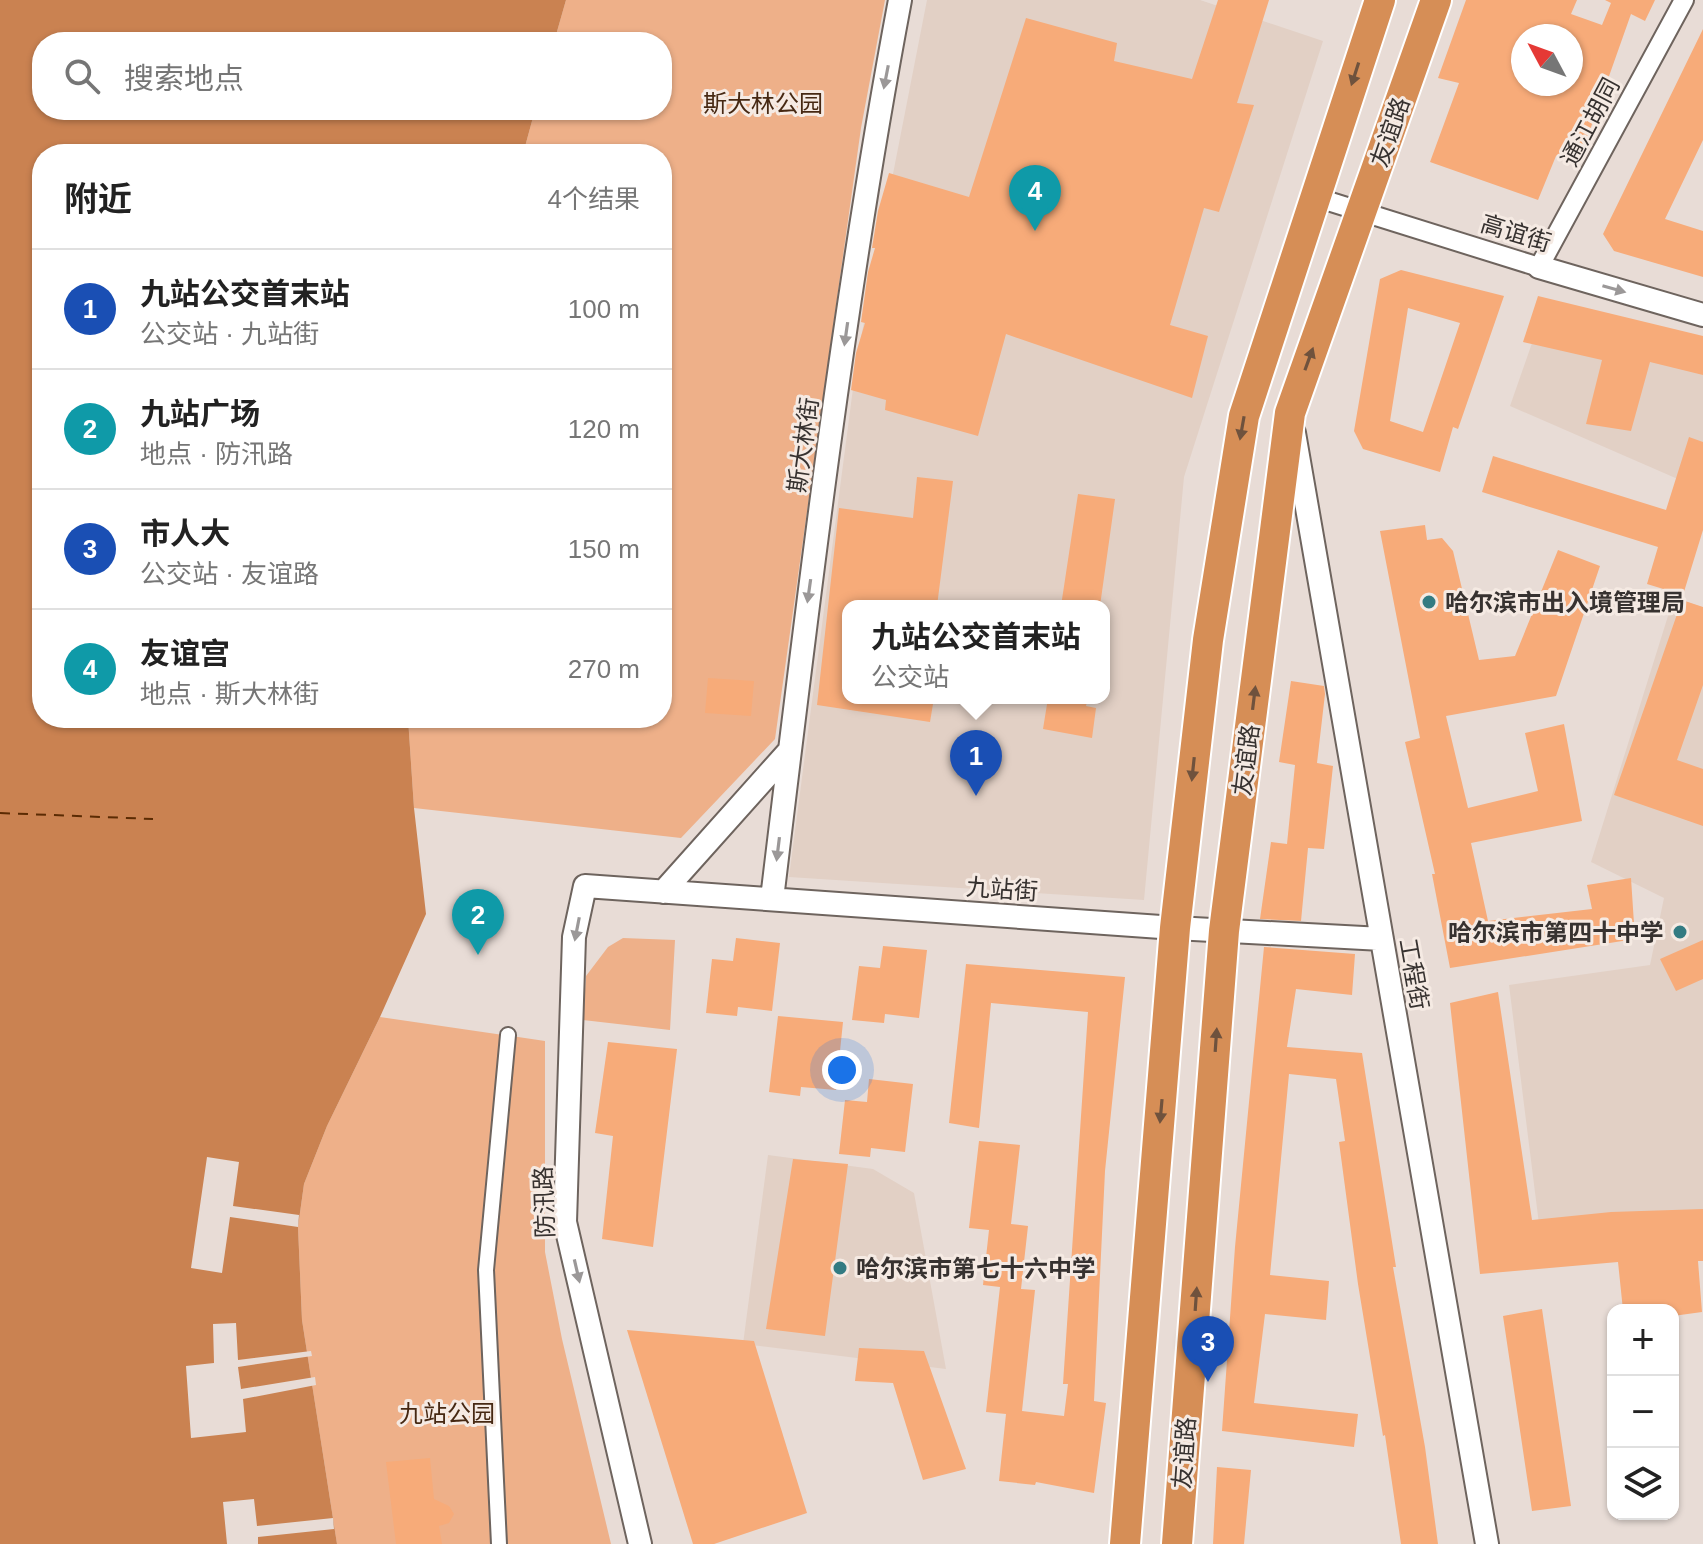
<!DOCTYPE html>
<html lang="zh">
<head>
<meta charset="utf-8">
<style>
  body { margin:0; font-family:Helvetica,"Noto Sans SC",sans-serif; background:#f2f2f2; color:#222 }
  .controls { position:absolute; right:24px; bottom:24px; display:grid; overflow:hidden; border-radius:16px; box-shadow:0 2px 6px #0004 }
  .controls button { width:72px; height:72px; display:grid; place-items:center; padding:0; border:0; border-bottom:2px solid #e0e0e0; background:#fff; color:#222; font:40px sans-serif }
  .compass { position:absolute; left:1511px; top:24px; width:72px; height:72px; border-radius:50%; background:#fff; box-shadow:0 2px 6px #0004; rotate:311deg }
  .you { position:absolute; left:842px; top:1070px; width:28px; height:28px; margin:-20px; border:6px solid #fff; border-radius:50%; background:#1a73e8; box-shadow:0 0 0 12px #1a73e833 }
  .badge { display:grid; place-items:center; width:52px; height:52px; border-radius:50%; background:#1a73e8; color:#fff; font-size:26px; font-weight:700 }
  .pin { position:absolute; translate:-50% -66px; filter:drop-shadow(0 2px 4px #0008) }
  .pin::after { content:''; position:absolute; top:42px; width:28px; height:24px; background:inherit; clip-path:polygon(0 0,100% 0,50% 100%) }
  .popup { position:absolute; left:842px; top:600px; width:268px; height:104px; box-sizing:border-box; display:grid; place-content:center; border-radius:16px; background:#fff; filter:drop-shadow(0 2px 6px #0005); font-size:26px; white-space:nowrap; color:#767676 }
  .popup b { font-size:30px; color:#222 }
  .popup::after { content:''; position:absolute; left:50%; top:100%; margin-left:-16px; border:16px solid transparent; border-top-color:#fff }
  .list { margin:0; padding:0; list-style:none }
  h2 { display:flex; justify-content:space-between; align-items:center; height:104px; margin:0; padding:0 32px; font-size:34px }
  h2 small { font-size:26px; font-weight:400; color:#767676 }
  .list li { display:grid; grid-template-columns:52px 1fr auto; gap:24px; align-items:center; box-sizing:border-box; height:120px; padding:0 32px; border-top:2px solid #e0e0e0 }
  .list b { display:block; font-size:30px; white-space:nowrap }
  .list p { margin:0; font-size:26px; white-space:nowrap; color:#767676 }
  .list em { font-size:26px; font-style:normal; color:#767676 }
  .icon { flex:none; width:44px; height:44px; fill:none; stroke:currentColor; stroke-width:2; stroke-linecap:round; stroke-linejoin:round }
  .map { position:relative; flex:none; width:1703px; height:1544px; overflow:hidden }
  .search { position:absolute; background:#fff; box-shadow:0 2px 6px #0004; left:32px; top:32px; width:640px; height:88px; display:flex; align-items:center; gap:20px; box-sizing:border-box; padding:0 28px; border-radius:32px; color:#767676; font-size:30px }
  .panel { position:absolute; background:#fff; box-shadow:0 2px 6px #0004; left:32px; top:144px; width:640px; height:584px; border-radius:32px }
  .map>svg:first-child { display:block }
</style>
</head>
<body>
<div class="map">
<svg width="1703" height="1544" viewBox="0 0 1703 1544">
  <rect width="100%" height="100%" fill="#e8dcd6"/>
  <path fill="#e2d0c5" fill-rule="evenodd" d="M927,0H1200L1323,41L1184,477L1144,900L789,877L857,358ZM848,606H1104V698H848Z
    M1547,300L1703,338V490L1510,406Z
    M1673,600L1703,609V1215L1540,1232L1509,985L1650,965L1664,898L1591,862Z
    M768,1155L873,1169L914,1193L946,1369L743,1344Z"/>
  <path fill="#eeb089" d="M566,0H885L861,128L775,739L681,838L414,808L408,718H662V154H523L535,110H662V42H554Z
    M623,938L675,940L670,1030L583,1020L586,976L608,947Z
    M380,1017L545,1041V1252L562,1339L611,1544H337L302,1320L298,1227L304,1184L327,1126Z"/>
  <path fill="#ca8251" d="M0,0H566L554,42H42V110H535L523,154H42V718H408L414,808L426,914L380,1017L327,1126L304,1184L298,1227L302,1320L337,1544H0Z"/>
  <path fill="#e8dcd6" d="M207,1157L239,1162L233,1206L299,1215L298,1227L230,1217L222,1273L191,1268Z
    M236,1323L238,1360L311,1351L312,1356L238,1367L241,1389L315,1377L316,1385L243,1399L246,1432L191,1438L186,1366L214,1363L213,1324Z
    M254,1499L257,1526L333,1518L334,1529L258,1537V1544H227L223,1502Z"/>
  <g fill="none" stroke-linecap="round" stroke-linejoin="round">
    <path stroke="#5b2b03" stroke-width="2" stroke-dasharray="10 8" stroke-linecap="butt" d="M0,813L153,819"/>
  </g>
  <path fill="#f7ab79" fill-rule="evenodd" d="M1218,0H1269L1237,103L1254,105L1219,212L1204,208L1170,325L1208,336L1192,398L1006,334L978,436L885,410L886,400L851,390L856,353L865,323L861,322L868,272L875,248H872L878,211L889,173L969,197L1026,18L1117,43L1114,61L1192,79Z
    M1466,0H1577L1571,14L1602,25L1611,3L1605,0H1655L1645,21L1631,14L1579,161L1556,156L1538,200L1430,162L1459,83L1438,78ZM1523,36H1571V84H1523Z
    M1703,29V140L1665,219L1703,231V277L1614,251L1603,234Z
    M1401,270L1504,296L1458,429L1453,427L1440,472L1363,449L1354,431L1380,279ZM1408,308L1460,323L1423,432L1390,421Z
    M1538,296L1703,336V375L1650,362L1631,431L1586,424L1602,360L1523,342Z
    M1689,437L1703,442V530L1683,595L1647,584L1658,547L1482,492L1493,456L1666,510Z
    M917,477L953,481L937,606H848V698H934L930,722L817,705L839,508L913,518Z
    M1078,494L1115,499L1100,606H1061Z
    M1425,525L1427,540L1442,538L1453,551L1479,660L1515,656L1558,550L1600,566L1556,696L1446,716L1468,808L1538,791L1525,733L1564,724L1582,821L1471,843L1488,921L1592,909L1587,885L1631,878L1635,939L1450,968L1432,874H1435L1405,742L1420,738L1380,531Z
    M1682,600L1703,607V685L1677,760L1703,769V826L1614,795Z
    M708,678L754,681L751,716L705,713Z
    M1291,681L1324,686L1325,694L1317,763L1333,766L1324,849L1308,848L1301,921L1260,919L1271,842L1287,844L1295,765L1279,762Z
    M1048,698H1088L1086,706L1096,708L1092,738L1043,729Z
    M736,938L780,943L772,1011L738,1007L737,1016L706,1013L712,959L733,961Z
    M1703,940V979L1676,991L1660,959Z
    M883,946L927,950L919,1018L885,1014L884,1023L852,1020L859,966L880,968Z
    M1264,947L1355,954L1352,995L1296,989L1287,1047L1362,1053L1396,1267H1393L1425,1447L1438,1544H1401L1385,1435L1383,1436L1358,1284L1339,1142L1345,1141L1336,1079L1289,1074L1270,1275L1329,1281L1326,1320L1265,1314L1254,1403L1358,1414L1354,1447L1222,1431L1235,1247Z
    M966,964L1125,977L1105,1171L1094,1401L1106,1403L1094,1493L1036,1482L1035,1485L999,1481L1006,1414L986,1412L1000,1287L983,1285L989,1230L969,1228L979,1141L1020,1145L1011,1224L1028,1226L1021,1289L1035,1290L1022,1411L1064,1416L1068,1384H1063L1088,1012L991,1003L979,1128L949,1123Z
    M1498,992L1532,1220L1611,1212L1703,1209V1261H1698L1702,1312L1673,1316V1310H1623L1618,1262L1480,1274L1450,1003Z
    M778,1016L843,1022L836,1090L801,1087L800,1096L769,1092Z
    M608,1042L677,1049L653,1247L602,1239L613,1136L595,1133Z
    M869,1079L913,1084L905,1152L871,1148L870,1157L839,1154L845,1100L867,1102Z
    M793,1159L848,1164L825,1336L766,1329Z
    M1542,1309L1571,1506L1532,1511L1503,1316Z
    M627,1330L754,1341L807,1513L714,1544H693Z
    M859,1348L924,1351L966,1469L923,1480L893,1383L855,1381Z
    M430,1458L434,1499L449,1506L454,1514L449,1523L439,1526L442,1544H396L386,1462Z
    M1217,1467L1251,1470L1244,1544H1213Z"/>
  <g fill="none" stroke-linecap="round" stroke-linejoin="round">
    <g stroke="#6e645e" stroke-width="18">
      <path id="pedestrian" d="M499,1544L486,1270L508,1035"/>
    </g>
    <g stroke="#6e645e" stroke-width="22">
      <path id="minor" d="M1315,197L1539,267L1684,0"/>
    </g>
    <g stroke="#6e645e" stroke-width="26">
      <path id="tertiary" d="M1539,267L1703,315
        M1294,433L1487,1544
        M663,892L790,750
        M772,899C808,599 844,297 900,0
        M640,1544L565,1222L574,937L585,886L1175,928L1382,939"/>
    </g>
    <g stroke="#fff" stroke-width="34">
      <path id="trunk" d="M1125,1544L1175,928L1208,640L1244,416L1380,0
        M1177,1544L1224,931L1290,413L1436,0"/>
    </g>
    <use href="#pedestrian" stroke="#fff" stroke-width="14"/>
    <use href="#minor" stroke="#fff" stroke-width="18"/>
    <use href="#tertiary" stroke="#fff" stroke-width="22"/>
    <use href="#trunk" stroke="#d68e56" stroke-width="30"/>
  </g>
  <defs><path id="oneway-solid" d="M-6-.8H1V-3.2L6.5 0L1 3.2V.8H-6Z" transform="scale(2)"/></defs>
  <g fill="#6f523d">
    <use href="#oneway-solid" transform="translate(1355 74) rotate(108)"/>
    <use href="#oneway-solid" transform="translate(1309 359) rotate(-70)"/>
    <use href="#oneway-solid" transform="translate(1242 428) rotate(100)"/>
    <use href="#oneway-solid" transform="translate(1254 698) rotate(-83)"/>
    <use href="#oneway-solid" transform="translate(1193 769) rotate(96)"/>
    <use href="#oneway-solid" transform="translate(1216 1040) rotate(-86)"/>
    <use href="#oneway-solid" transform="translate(1161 1111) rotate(95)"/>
    <use href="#oneway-solid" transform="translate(1196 1299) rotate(-86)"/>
  </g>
  <g fill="#9b9898">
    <use href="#oneway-solid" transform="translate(886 77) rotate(101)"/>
    <use href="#oneway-solid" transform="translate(1614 289) rotate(16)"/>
    <use href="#oneway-solid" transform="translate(846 334) rotate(98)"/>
    <use href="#oneway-solid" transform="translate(809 591) rotate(98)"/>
    <use href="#oneway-solid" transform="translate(778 849) rotate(97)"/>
    <use href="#oneway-solid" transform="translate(577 929) rotate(101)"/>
    <use href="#oneway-solid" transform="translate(577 1271) rotate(77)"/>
  </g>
  <g fill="#337b82" stroke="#f5eae3" stroke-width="3">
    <circle cx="1429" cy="602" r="8"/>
    <circle cx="1680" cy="932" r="8"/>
    <circle cx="840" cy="1268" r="8"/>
  </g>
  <g text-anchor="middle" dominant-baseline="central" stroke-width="6" stroke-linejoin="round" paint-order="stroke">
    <g font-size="24" fill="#462812" stroke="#f5eae3">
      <text x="763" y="103">斯大林公园</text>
      <text x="447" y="1413">九站公园</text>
    </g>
    <g font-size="24" fill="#373230" stroke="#f5eae3">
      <text transform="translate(1590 122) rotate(-62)">通江胡同</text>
      <text transform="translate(1390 132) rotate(-71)">友谊路</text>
      <text transform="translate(1516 233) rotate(17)">高谊街</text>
      <text transform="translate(803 445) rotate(-82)">斯大林街</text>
      <text transform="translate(1246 760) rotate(-83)">友谊路</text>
      <text transform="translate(1002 889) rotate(4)">九站街</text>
      <text transform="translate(1414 974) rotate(80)">工程街</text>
      <text transform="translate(544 1202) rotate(-92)">防汛路</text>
      <text transform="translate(1184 1453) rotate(-86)">友谊路</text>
    </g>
    <g font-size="24" font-weight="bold" fill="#373230" stroke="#f5eae3" text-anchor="start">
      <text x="1445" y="602">哈尔滨市出入境管理局</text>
      <text x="1664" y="932" text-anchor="end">哈尔滨市第四十中学</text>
      <text x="856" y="1268">哈尔滨市第七十六中学</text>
    </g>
  </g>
</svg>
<div class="controls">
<button>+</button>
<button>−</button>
<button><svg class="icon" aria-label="layers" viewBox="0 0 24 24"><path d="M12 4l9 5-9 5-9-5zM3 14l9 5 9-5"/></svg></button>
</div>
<svg class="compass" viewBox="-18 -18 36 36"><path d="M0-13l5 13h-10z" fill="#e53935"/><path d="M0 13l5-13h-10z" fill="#767676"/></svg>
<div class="you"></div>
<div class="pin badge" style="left:976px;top:796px;background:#1a4fb4">1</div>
<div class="popup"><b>九站公交首末站</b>公交站</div>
<div class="pin badge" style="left:478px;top:955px;background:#0f9aa8">2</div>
<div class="pin badge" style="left:1208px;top:1382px;background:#1a4fb4">3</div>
<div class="pin badge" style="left:1035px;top:231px;background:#0f9aa8">4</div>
<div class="search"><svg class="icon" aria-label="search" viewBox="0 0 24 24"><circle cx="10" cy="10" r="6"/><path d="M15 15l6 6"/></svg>搜索地点</div>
<section class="panel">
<h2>附近<small>4个结果</small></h2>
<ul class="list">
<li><span class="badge" style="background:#1a4fb4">1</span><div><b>九站公交首末站</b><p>公交站 · 九站街</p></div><em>100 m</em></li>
<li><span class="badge" style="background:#0f9aa8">2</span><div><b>九站广场</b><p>地点 · 防汛路</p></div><em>120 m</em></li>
<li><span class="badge" style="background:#1a4fb4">3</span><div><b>市人大</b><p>公交站 · 友谊路</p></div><em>150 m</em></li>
<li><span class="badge" style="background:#0f9aa8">4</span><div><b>友谊宫</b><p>地点 · 斯大林街</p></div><em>270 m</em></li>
</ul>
</section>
</div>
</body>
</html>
